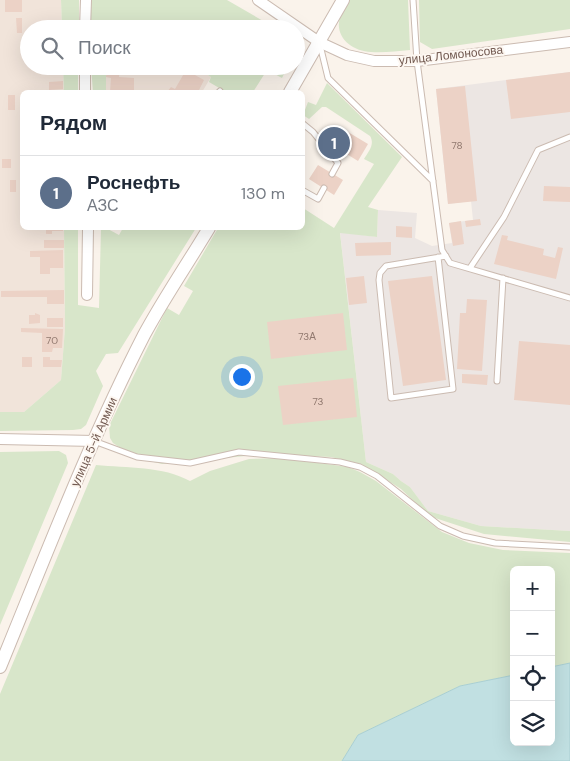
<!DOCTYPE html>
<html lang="ru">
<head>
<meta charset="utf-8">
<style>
  body { margin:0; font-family:"DM Sans",sans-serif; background:#f6f6f7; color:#1f2937 }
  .controls { position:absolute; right:15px; bottom:15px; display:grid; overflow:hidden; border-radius:8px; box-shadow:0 5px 20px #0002 }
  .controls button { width:45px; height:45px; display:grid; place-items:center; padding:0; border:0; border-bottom:1px solid #e0e1e3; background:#fff; color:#1f2937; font:25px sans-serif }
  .you { position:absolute; left:241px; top:376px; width:18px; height:18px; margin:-12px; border:4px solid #fff; border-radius:50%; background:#1a73e8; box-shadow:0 0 0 8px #1a73e833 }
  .badge { display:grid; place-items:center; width:32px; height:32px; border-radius:50%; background:#d47060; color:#fff; font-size:16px; font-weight:700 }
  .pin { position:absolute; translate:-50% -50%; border:2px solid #fff; box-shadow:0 1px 5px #0006 }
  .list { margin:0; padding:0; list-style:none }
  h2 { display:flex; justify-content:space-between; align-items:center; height:65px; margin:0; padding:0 20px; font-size:21px }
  h2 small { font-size:16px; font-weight:400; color:#747a83 }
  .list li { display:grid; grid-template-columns:32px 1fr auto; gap:15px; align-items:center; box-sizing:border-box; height:75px; padding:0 20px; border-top:1px solid #e0e1e3 }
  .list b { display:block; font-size:19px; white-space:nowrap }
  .list p { margin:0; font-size:16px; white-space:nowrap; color:#747a83 }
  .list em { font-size:16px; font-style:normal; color:#747a83 }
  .icon { flex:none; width:28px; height:28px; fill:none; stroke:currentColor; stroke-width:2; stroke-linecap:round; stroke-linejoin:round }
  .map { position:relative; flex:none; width:570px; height:761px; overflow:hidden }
  .search { position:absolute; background:#fff; box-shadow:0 5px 20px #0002; left:20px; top:20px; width:285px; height:55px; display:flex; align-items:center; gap:12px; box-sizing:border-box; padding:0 18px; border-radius:28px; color:#747a83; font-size:19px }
  .panel { position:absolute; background:#fff; box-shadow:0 5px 20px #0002; left:20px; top:90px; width:285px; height:140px; border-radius:8px }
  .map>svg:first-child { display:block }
</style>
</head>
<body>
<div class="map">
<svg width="570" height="761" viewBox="0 0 570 761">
  <rect width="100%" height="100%" fill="#faf3eb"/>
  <path fill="#f1e4da" d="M0,0H61L62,29H29V66H63L64,92H22V228H64L65,328L61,380L24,412H0Z
    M106,66H193L211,77L202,92H106Z"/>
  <path fill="#ece6e3" d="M570,72V531L481,526L428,511L410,487L401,481L393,474L366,462L340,232L377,237L378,210L417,213L415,238L432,246L452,243L449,223L473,220L471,201L448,204L436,89Z"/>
  <path fill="#d8e6ca" d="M61,0H79V29H62Z
    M89,0H227L277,29H115L108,24L107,29H90Z
    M350,0H408L410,50C397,51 384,53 371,52C352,51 334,37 340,17C342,11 347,5 350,0Z
    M419,0H570V29L432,49L420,42Z
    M63,66H78V92H64Z
    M91,66H106V92H93Z
    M193,66H288L282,78L267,70L253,92H226L209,82L211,77Z
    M327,83L402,157L368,207L378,210L377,237L340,233L366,462L393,474L401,481L410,487L428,511L481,526L570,531V542L484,534L435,518L424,511L401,489L371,470L361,464L331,457L267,454L162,464L145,460L119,447L113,443L110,438L109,426L167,308L179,315L193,291L184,286L218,228H302L303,208L334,228L374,164L364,159C369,151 375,144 370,136L326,107H322L309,119L303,115L308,102L316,105Z
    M64,228H78V305L99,308L101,228H106L119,235L123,228H196L118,353L106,354L96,371L103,386L86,425L81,429L73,430L0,431V412H24L61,380L65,328Z
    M59,451L66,455L68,463L0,625V452Z
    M284,458L348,467L360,472L376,481L442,532L469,543L503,550L570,553V663L551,667V570H514V675L460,686L358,735L342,761H0V694L96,465C127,468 163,466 190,481L210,471L249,459Z"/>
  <path fill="#c1e0e2" stroke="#a9cfd2" d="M570,663V761H342L358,735L460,686L514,675V742H551V667Z"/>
  <path fill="#ecd2c6" d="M5,0H22V12H5Z
    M16,18H22V33H17Z
    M45,66H63V72H45Z
    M107,66H120L119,77L134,78V92H110L111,78L106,77Z
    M186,70L204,80L198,92H167L171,87L175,89Z
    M570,72V112L511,119L506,80Z
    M63,81V89L49,90V82Z
    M465,86L477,201L448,204L436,89Z
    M8,95H15V110H8Z
    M338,126L368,144L358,161L327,142Z
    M2,159H11V168H2Z
    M318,165L343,180L334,195L309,179Z
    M10,180H16V192H10Z
    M544,186L570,187V202L543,201Z
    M480,219L481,225L466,227L465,221Z
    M461,221L464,244L453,246L449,223Z
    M396,226L412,227V238L396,237Z
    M46,228H63V231H52V234H46Z
    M502,235L508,236L507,240L544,249L543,255L555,258L558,247L563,248L556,279L494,264Z
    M44,240H64V248H44Z
    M391,242V255L356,256L355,243Z
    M63,250V268H50V274H40V257H30V251Z
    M364,276L367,303L349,305L346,278Z
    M432,276L446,380L403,386L388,281Z
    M64,290V304H47V297H1V291Z
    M467,299L487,300L482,371L457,369L460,313H466Z
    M35,313L40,315V323L29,324V315H35Z
    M343,313L347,350L271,359L267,322Z
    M47,318H63V327H47Z
    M21,328L63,329L62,348H53L52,352H42V333L21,332Z
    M519,341L570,345V405L514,400Z
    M22,357H32V367H22Z
    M43,357H50V360H62L61,367H43Z
    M462,374L488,375L487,385L462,383Z
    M353,378L357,417L283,425L278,386Z"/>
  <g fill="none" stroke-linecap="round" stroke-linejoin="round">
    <g stroke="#cbbbb1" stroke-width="7">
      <path id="service" d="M413,0L417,61L442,250L450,263L570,298
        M320,45L328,78L433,181
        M219,92L220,91
        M302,123L313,132L338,163L332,174
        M302,190L318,199L324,188
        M438,257L453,389L391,398L379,280L380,273L386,266L446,256
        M470,268L504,217L538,150L570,137
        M497,381L503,278
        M94,441L137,457L190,463L239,452L340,462L360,467L377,476L440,526L463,536L495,543L570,547"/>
    </g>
    <g stroke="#cbbbb1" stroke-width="12">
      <path id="minor" d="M258,0L319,42L347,55L374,61H417L570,42
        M85,29L86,0
        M85,66V92
        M87,295L88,228
        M0,439L94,441"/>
    </g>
    <g stroke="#cbbbb1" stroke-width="14">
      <path id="tertiary" d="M290,92L343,0
        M0,667C46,555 89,442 144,335C164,298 188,263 209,228"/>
    </g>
    <use href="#service" stroke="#fff" stroke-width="5"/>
    <use href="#minor" stroke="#fff" stroke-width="10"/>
    <use href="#tertiary" stroke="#fff" stroke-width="12"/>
  </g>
  <g text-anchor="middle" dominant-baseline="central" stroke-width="4" stroke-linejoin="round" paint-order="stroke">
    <g font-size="10" fill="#90786e">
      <text x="457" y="145">78</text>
      <text x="307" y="336">73А</text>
      <text x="52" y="340">70</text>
      <text x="318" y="401">73</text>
    </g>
    <g font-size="12" fill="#725a51" stroke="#fdf7f1">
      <text transform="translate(451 55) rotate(-6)">улица Ломоносова</text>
      <text transform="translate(94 442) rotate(-66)">улица 5-й Армии</text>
    </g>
  </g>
</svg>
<div class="controls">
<button>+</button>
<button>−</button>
<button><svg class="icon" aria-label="locate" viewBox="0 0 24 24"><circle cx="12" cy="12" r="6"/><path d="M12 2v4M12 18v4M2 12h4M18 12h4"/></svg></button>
<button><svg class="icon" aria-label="layers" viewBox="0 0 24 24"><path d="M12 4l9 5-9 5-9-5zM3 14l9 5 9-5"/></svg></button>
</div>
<div class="you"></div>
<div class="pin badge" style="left:334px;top:143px;background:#5c6f8a">1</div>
<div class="search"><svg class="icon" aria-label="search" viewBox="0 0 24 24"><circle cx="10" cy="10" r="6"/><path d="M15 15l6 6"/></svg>Поиск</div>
<section class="panel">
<h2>Рядом<small></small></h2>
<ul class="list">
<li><span class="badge" style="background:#5c6f8a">1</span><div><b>Роснефть</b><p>АЗС</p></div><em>130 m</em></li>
</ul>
</section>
</div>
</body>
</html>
